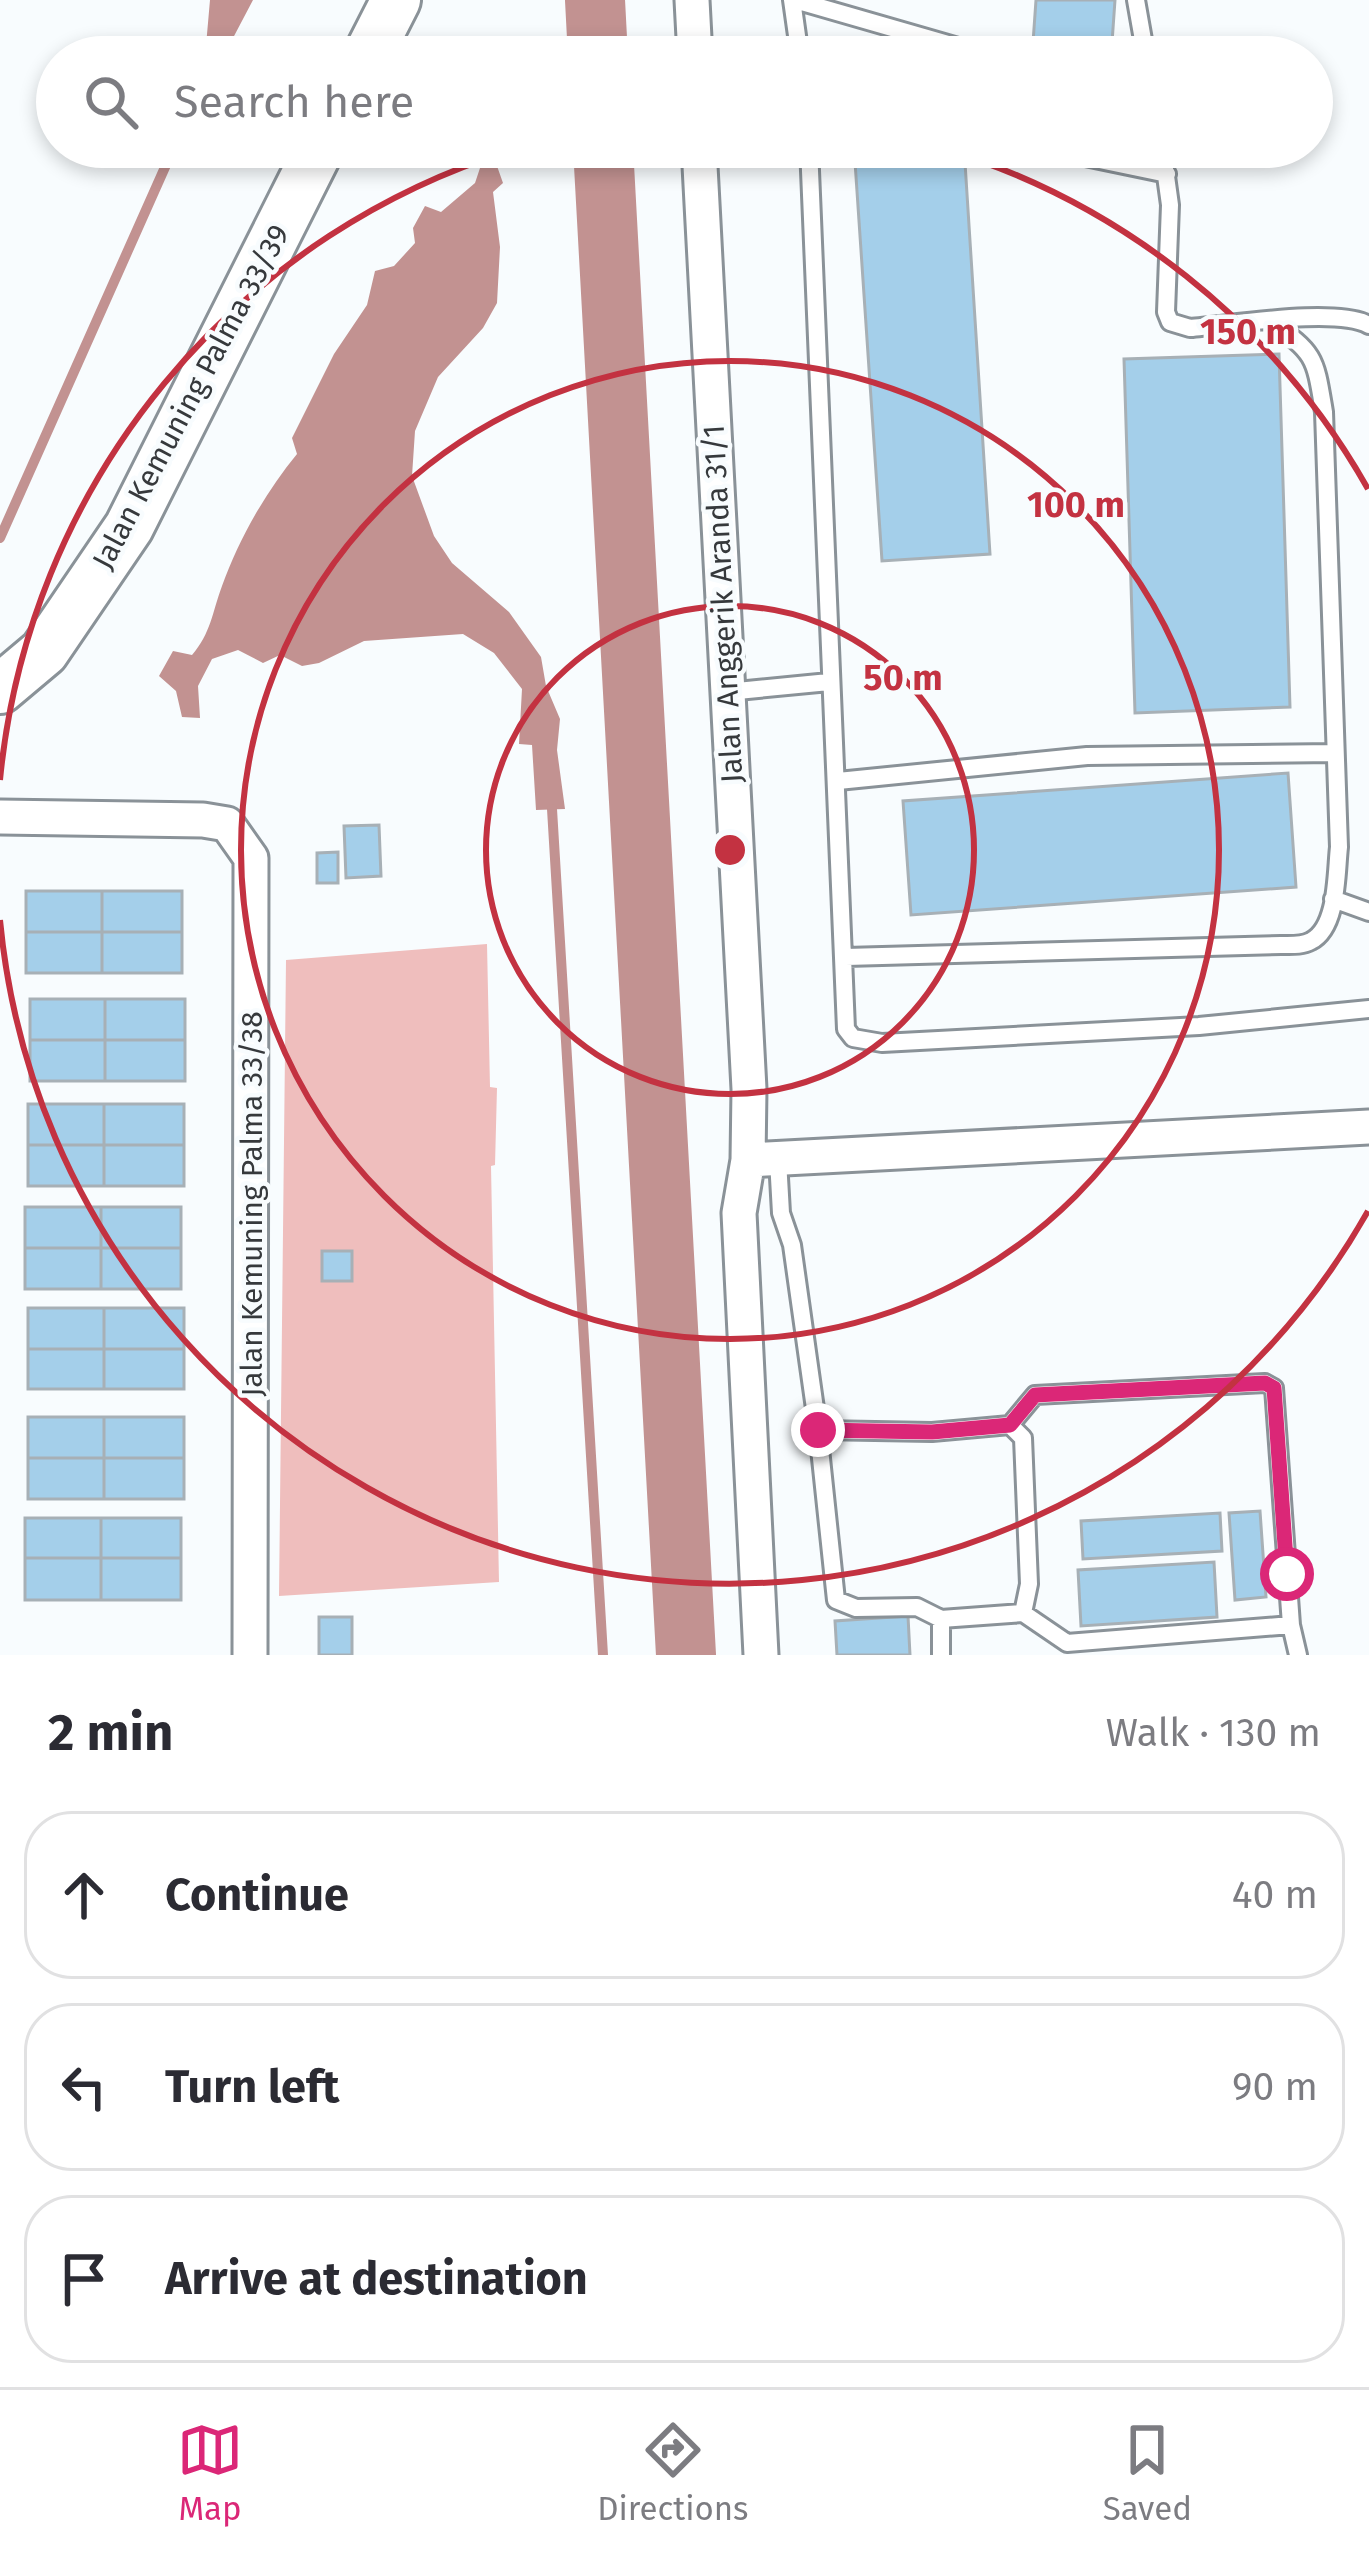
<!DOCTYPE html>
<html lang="en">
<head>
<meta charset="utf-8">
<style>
  body { margin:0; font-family:"Fira Sans",sans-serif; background:#f2f2f3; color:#2b2b33 }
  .stop { position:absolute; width:36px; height:36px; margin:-27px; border:9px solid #db2777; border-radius:50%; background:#fff }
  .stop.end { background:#db2777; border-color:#fff; box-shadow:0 3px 12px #0008 }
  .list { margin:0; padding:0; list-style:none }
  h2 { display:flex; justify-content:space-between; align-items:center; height:156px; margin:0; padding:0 48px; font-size:51px }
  h2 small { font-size:39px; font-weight:400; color:#7c7c81 }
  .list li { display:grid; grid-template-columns:78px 1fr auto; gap:36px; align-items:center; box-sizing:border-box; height:168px; margin:0 24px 24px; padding:0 24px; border:3px solid #e1e1e2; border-radius:48px }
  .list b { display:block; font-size:45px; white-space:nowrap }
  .list em { font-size:39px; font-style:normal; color:#7c7c81 }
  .icon { flex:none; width:66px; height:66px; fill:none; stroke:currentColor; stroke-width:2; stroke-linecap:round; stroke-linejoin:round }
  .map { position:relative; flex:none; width:1369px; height:1655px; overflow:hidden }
  .search { position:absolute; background:#fff; box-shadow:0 6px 18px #0003; left:36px; right:36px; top:36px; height:132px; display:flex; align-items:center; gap:30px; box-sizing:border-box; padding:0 42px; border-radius:66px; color:#7c7c81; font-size:45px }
  .sheet { height:732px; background:#fff }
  nav { display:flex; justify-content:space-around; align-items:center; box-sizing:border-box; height:168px; border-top:3px solid #e1e1e2; background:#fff; font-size:33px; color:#7c7c81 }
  nav a { display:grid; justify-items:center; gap:6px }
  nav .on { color:#db2777 }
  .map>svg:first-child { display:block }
</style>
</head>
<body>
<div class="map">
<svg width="1369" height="1655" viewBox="0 0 1369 1655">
  <rect width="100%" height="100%" fill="#f8fcfe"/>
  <path fill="#efbebd" d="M487,944L490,1087L497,1088L495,1165L491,1166L499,1582L279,1596L286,960Z"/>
  <path fill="#c29291" d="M210,0H253L223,57H205Z
    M497,166L503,183L493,192L500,247L497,303L483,328L438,377L415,431L412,476L434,536L452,563L509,612L541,657L546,686L560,719L557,750L565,809L536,810L532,745L519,744L522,689L494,653L463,634L364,641L319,663L302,666L280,655L263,663L238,650L212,659L198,686L200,718L182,717L176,691L159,676L173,651L192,655C211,633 212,613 222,586C239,539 265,493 297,454L292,438L334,354L367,305L375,271L394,266L415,243L413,228L425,206L441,212L475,183L480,168Z"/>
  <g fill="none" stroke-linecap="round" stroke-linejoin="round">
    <path stroke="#c29291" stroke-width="10" d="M0,538L174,147
      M552,809L603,1655"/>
    <path stroke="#c29291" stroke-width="60" d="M595,0L598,57
      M603,147L686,1655"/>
  </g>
  <path fill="#a4cfea" stroke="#a7b0b6" stroke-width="3" d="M1036,0H1115L1111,57H1032Z
    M854,147H964L990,554L882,561Z
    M1279,354L1290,707L1135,713L1124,359Z
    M1288,773L1296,887L911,915L903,801Z
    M379,825L381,876L346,878L344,826Z
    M338,852V883H317V853Z
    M26,891H102V932H26Z
    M102,891H182V932H102Z
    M26,932H102V973H26Z
    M102,932H182V973H102Z
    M30,999H105V1040H30Z
    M105,999H185V1040H105Z
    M30,1040H105V1081H30Z
    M105,1040H185V1081H105Z
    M28,1104H104V1145H28Z
    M104,1104H184V1145H104Z
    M28,1145H104V1186H28Z
    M104,1145H184V1186H104Z
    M25,1207H101V1248H25Z
    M101,1207H181V1248H101Z
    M25,1248H101V1289H25Z
    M101,1248H181V1289H101Z
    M322,1251H352V1281H322Z
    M28,1308H104V1349H28Z
    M104,1308H184V1349H104Z
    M28,1349H104V1389H28Z
    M104,1349H184V1389H104Z
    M28,1417H104V1458H28Z
    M104,1417H184V1458H104Z
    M28,1458H104V1499H28Z
    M104,1458H184V1499H104Z
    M1260,1511L1266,1597L1235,1600L1229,1513Z
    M1220,1513L1222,1551L1083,1559L1081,1521Z
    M25,1518H101V1558H25Z
    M101,1518H181V1558H101Z
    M25,1558H101V1600H25Z
    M101,1558H181V1600H101Z
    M1214,1562L1217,1617L1081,1626L1078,1570Z
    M908,1616L910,1655H837L835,1621Z
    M319,1617H352V1655H319Z"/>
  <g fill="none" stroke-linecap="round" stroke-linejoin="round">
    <g stroke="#8a9298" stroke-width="22">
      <path id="lane" d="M792,0L800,57
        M795,0L993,57
        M1136,0L1146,57
        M809,147L846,1029L853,1038L882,1043L1199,1026L1369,1009
        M1037,147L1167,174
        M1162,147L1170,205L1166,312L1170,322L1190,328C1231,325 1336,307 1369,325
        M727,692L829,682
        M838,781L1087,756L1335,753
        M1333,899L1369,912
        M846,957L1281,945C1291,945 1302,946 1311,941C1338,927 1336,873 1339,847L1324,412C1315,358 1316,353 1270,322
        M778,1160L781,1213L792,1245L818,1430L836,1600L856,1608L917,1607L941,1619L1023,1613L1067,1643L1291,1625L1274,1388L1265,1383L1035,1395L1010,1425
        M818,1430L932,1432L1010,1425L1023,1438L1029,1584L1023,1613
        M941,1619V1655
        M1291,1625L1298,1655"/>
    </g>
    <g stroke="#8a9298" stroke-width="39">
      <path id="street" d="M692,0L695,57
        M699,147L749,1089L748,1160L1369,1127
        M0,817L203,820L227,824L251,858L250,1655
        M748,1160L739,1213L761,1655"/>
    </g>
    <g stroke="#8a9298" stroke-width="54">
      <path id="secondary" d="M367,57L396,0
        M0,689L44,652L129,527L320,147"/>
    </g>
    <use href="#lane" stroke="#fff" stroke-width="16"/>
    <use href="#street" stroke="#fff" stroke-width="33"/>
    <use href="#secondary" stroke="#fff" stroke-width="48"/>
  </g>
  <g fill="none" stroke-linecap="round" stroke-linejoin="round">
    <path stroke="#db2777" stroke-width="15" d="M818,1430L932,1432L1010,1425L1035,1395L1265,1383L1274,1388L1287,1574"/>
  </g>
  <g fill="none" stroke="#c33241" stroke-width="6">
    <circle cx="730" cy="850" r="244"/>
    <circle cx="730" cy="850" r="489"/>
    <path d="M1368 1211A733 733 0 0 1 0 920M0 780A733 733 0 0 1 522 147M938 147A733 733 0 0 1 1368 489"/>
  </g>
  <g text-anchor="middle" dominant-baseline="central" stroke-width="9" stroke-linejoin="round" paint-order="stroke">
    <g font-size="30" fill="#36393c" stroke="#f8fcfe">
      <text transform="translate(191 397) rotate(-62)">Jalan Kemuning Palma 33/39</text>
      <text transform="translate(723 604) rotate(-93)">Jalan Anggerik Aranda 31/1</text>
      <text transform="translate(252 1204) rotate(-90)">Jalan Kemuning Palma 33/38</text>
    </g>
  </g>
  <circle cx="730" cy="850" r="18" fill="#c33241" stroke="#f8fcfe" stroke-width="6"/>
  <g font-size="36" text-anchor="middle" font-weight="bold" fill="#c33241" stroke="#f8fcfe" stroke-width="9" stroke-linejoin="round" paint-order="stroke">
    <text x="1248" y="344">150 m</text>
    <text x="1076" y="517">100 m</text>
    <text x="903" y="690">50 m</text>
  </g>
</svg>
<div class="stop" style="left:1287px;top:1574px"></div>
<div class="stop end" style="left:818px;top:1430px"></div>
<div class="search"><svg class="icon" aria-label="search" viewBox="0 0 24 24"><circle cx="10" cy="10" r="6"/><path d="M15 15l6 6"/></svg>Search here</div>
</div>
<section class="sheet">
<h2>2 min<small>Walk · 130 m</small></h2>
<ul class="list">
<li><svg class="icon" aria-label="ahead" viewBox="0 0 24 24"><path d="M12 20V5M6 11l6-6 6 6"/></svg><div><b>Continue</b></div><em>40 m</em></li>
<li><svg class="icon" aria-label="left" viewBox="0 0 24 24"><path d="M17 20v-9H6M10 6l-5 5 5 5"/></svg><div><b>Turn left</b></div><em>90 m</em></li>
<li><svg class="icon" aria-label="arrive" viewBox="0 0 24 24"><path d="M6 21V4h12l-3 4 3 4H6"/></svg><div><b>Arrive at destination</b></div></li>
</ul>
</section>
<nav>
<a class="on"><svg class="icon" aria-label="map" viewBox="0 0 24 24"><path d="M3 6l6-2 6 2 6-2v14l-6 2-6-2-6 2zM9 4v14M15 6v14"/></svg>Map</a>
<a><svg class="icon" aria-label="directions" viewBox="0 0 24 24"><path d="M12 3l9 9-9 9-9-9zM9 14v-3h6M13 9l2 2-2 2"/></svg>Directions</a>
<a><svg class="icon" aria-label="saved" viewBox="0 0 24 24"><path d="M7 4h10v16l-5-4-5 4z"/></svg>Saved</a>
</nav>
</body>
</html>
